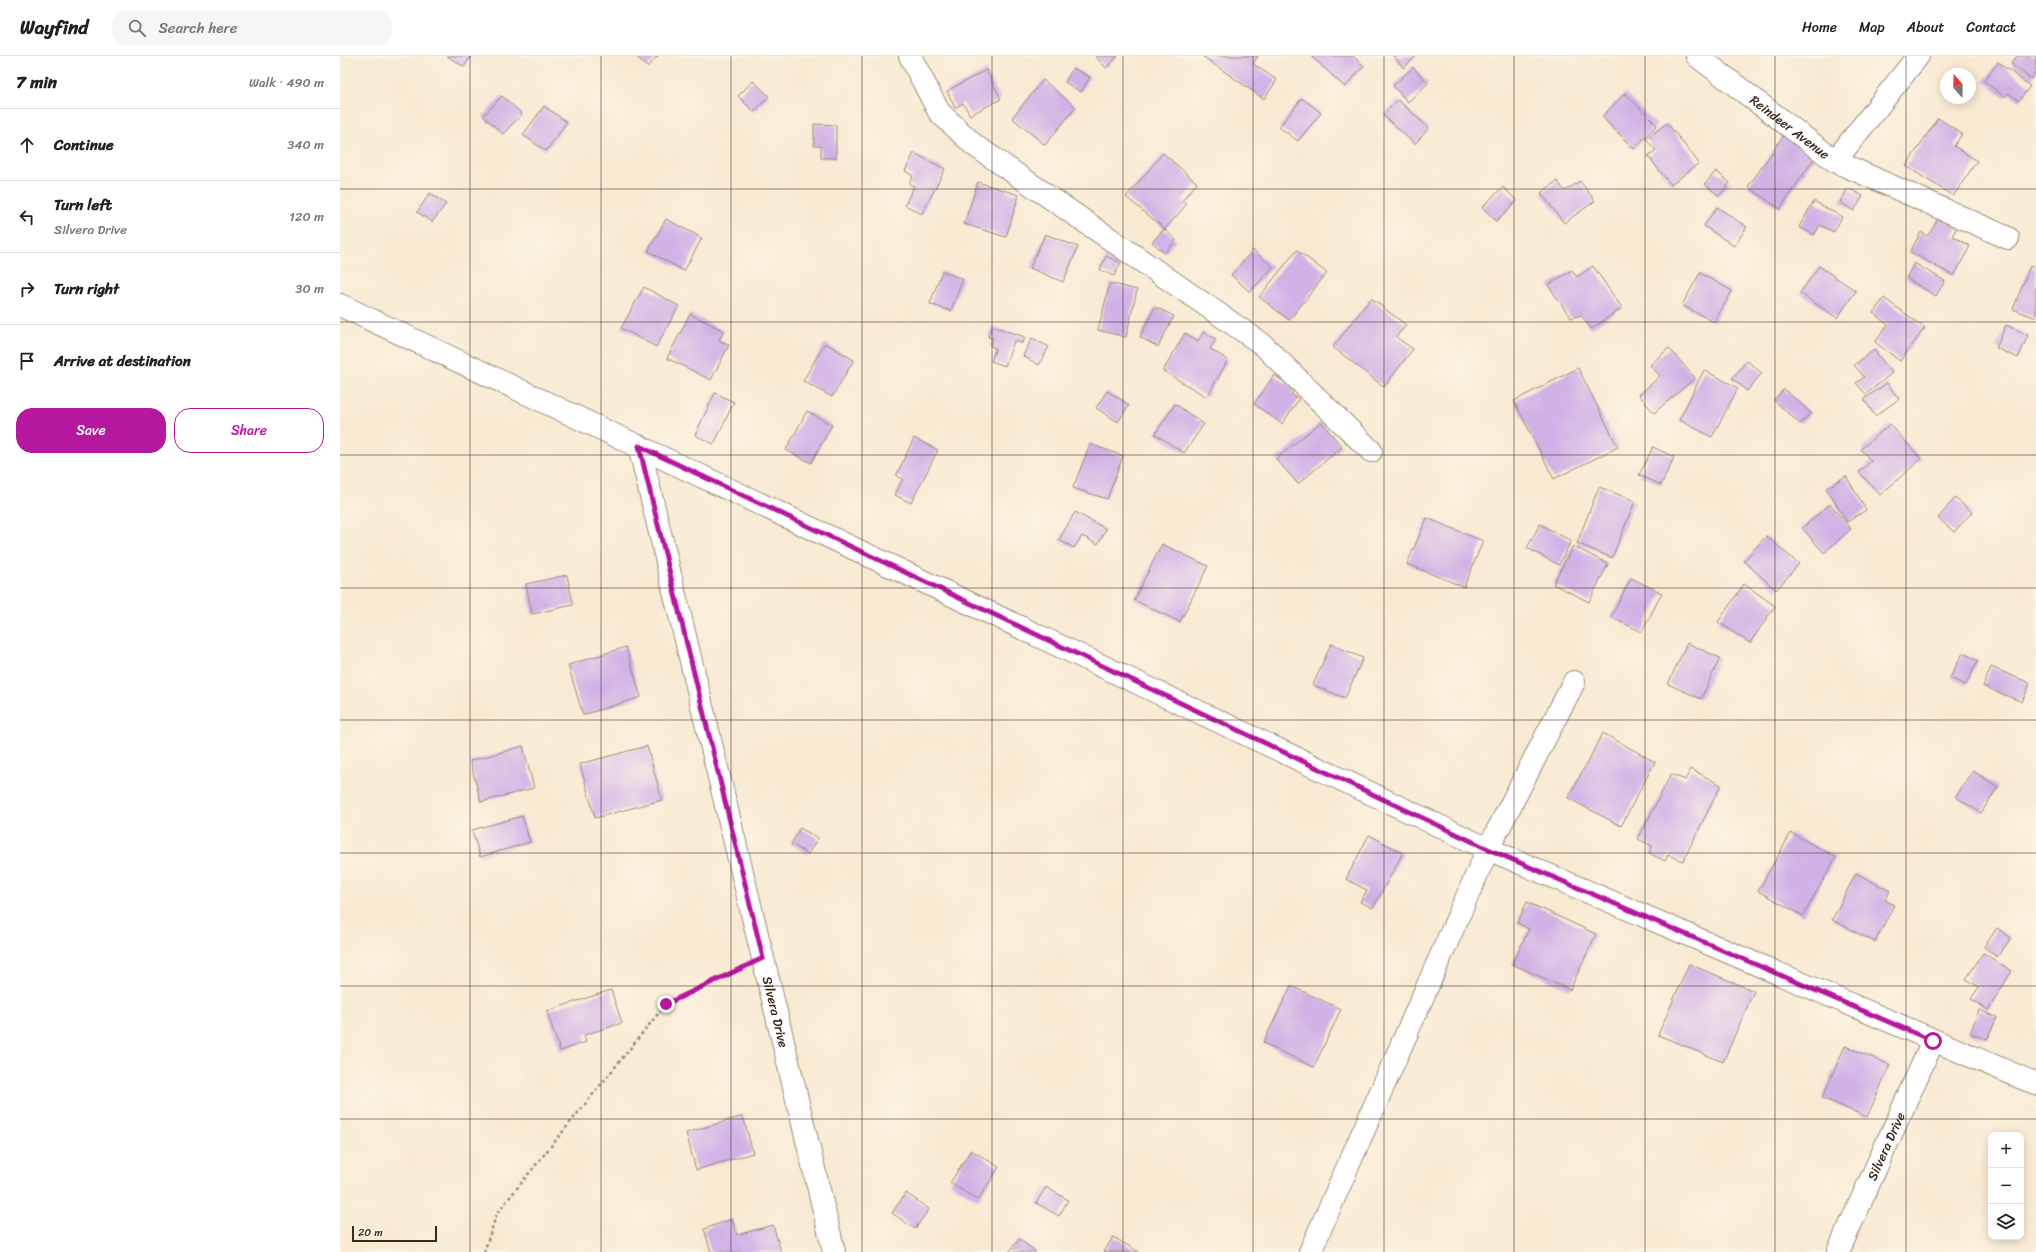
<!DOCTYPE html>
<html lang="en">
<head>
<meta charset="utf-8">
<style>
  body { margin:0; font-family:Sriracha,sans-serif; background:#f6f6f6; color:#202124 }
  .controls { position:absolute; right:12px; bottom:12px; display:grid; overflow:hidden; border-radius:8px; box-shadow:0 2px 10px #0003 }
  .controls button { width:36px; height:36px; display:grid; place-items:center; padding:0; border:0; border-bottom:1px solid #e0e0e0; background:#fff; color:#202124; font:20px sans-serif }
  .compass { position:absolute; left:1600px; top:12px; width:36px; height:36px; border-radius:50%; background:#fff; box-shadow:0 2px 10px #0003; rotate:340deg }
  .scale { position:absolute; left:12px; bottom:10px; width:85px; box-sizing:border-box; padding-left:4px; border:2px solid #3b2a1e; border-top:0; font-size:11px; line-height:14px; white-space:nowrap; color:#3b2a1e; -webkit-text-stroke:3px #fcf5e5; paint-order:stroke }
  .stop { position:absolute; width:12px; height:12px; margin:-9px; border:3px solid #b5179e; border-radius:50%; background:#fff }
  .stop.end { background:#b5179e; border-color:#fff; box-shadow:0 1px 4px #0008 }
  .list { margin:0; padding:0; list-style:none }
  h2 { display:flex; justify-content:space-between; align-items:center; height:52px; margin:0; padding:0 16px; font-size:17px }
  h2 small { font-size:13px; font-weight:400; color:#757577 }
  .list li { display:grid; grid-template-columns:26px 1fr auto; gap:12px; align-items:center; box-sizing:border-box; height:72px; padding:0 16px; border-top:1px solid #e0e0e0 }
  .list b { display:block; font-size:15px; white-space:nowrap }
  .list p { margin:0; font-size:13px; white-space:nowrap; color:#757577 }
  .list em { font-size:13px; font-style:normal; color:#757577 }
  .actions { display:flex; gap:8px; padding:12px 16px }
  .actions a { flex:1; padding:9px 0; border:1px solid #b5179e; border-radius:16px; text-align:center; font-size:14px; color:#b5179e }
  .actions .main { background:#b5179e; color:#fff }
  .icon { flex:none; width:22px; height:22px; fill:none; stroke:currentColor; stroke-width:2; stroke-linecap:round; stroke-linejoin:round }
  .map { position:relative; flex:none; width:1696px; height:1196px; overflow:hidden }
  header { display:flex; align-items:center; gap:24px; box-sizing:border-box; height:56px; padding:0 20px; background:#fff; border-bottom:1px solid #e0e0e0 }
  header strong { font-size:19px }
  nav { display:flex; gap:22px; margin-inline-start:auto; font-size:14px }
  .search { width:280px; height:36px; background:#f6f6f6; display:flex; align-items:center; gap:10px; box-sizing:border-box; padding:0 14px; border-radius:16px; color:#757577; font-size:15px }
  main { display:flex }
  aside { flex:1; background:#fff }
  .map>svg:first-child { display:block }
</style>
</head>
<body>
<header>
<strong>Wayfind</strong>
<div class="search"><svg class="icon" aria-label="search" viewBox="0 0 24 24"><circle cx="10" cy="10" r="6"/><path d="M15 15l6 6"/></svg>Search here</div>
<nav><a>Home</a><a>Map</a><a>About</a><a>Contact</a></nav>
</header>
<main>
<aside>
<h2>7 min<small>Walk · 490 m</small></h2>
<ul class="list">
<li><svg class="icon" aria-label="ahead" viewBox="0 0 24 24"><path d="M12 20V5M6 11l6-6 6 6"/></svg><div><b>Continue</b></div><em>340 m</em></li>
<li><svg class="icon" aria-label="left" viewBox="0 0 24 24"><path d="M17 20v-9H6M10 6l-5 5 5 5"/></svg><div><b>Turn left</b><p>Silvera Drive</p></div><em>120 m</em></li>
<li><svg class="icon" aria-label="right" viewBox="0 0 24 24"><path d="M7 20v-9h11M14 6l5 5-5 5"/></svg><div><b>Turn right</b></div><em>30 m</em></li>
<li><svg class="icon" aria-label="arrive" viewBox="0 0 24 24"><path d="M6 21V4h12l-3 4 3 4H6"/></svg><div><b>Arrive at destination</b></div></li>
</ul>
<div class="actions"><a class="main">Save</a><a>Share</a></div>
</aside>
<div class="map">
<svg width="1696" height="1196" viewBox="0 0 1696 1196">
  <rect width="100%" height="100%" fill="#fcf5e5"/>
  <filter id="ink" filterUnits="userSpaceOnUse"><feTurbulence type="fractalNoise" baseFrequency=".025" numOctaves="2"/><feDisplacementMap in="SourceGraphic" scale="8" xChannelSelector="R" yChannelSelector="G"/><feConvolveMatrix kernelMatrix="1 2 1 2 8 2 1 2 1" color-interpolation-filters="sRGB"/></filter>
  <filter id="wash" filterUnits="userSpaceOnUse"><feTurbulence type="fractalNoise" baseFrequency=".012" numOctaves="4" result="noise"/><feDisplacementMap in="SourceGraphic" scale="16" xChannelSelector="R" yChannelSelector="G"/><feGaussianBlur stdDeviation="0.9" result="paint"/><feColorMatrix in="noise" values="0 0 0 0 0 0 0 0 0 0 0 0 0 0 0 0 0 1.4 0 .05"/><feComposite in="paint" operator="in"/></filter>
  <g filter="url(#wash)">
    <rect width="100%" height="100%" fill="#f8e9d2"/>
    <g id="blocks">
      <path fill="#d2b1e6" d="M107,0H131L124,11Z
        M296,0H318L307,11Z
        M755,0H778L766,12Z
        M862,0H918L913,8L937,24L924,43Z
        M971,0H1013L1024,10L1005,31Z
        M1053,0H1076L1064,12Z
        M1677,0H1696V16L1691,23L1671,8Z
        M1658,6L1690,30L1679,45L1668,37L1665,41L1644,25Z
        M1073,11L1088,27L1068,46L1053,30Z
        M733,12L750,21L741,36L725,26Z
        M646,14L661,43L630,59L623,47L615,52L607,35Z
        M703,24L736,51L705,89L672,62Z
        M413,25L429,40L414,56L398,40Z
        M1285,37L1317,69L1294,93L1262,61Z
        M162,40L182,58L163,78L143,60Z
        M962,42L981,57L958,85L939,71Z
        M1058,44L1089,72L1075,88L1043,59Z
        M204,50L227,66L206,95L183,79Z
        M1598,62L1622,78L1614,90L1637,105L1613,140L1566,110Z
        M1327,67L1359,107L1331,129L1308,100L1316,94L1306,83Z
        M474,68L496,69V102H481V90H474Z
        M1444,79L1475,101L1440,153L1408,131Z
        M574,97L605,113L582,158L565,149L574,130L569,128L573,120L565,115Z
        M823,97L857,127L842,145L847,148L825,173L786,141Z
        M1376,115L1390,127L1379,140L1365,128Z
        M1217,125L1225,135L1240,125L1255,145L1224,167L1201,137Z
        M638,126L679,139L666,181L624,168Z
        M1163,131L1177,145L1156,165L1142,151Z
        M1508,132L1523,140L1514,155L1500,146Z
        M90,137L106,148L92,166L77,156Z
        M1474,145L1502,161L1494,176L1480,169L1474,179L1459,171Z
        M1377,151L1407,171L1394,190L1364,170Z
        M1602,156L1620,166L1612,180L1630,190L1614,220L1570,196L1581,176L1588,180Z
        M326,163L362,182L344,215L308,195Z
        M824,173L836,184L825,197L812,186Z
        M705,178L738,191L723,226L690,212Z
        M913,194L933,211L910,236L891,219Z
        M957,194L987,217L949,264L919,241Z
        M766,200L781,207L774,220L760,214Z
        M1574,207L1605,225L1596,240L1566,222Z
        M1253,210L1282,252L1251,273L1241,259L1231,262L1208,229L1232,214L1237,221Z
        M1479,210L1516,235L1497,262L1460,237Z
        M1690,210L1696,213V262L1673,253Z
        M602,215L623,223L611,255L590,248Z
        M1360,217L1392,235L1374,266L1342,249Z
        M770,227L797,234L786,281L758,274Z
        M304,231L339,250L316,291L281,272Z
        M1031,242L1066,269L1056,281L1073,293L1044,331L993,291Z
        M1544,242L1585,272L1560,305L1535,286L1548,269L1533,257Z
        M815,251L834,260L818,291L800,281Z
        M350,258L384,275L379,284L389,289L371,324L327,302Z
        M1666,269L1688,279L1678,302L1656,292Z
        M652,270L685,281L683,287L674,285L665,310L651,305L656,292L650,290L653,282L648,281Z
        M863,276L876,283L870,293L888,304L867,341L823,315L845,277L858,285Z
        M692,282L709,291L699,309L683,300Z
        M485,287L514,304L492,341L463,325Z
        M1329,292L1355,322L1314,357L1299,339L1320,320L1310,309Z
        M1534,294L1552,317L1526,338L1516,327L1524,321L1514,309Z
        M1407,305L1422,317L1407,335L1392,322Z
        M1238,312L1278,391L1214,423L1174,345Z
        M1364,314L1398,332L1372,381L1339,364Z
        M934,319L955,333L951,338L959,343L942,368L914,348Z
        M1547,327L1559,343L1535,360L1524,343Z
        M1444,333L1471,357L1460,368L1434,344Z
        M767,335L789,349L778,366L756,352Z
        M375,337L394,346L374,388L355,379Z
        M835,348L864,368L844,397L815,378Z
        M467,355L492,369L471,407L446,394Z
        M981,366L1002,391L958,428L936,403Z
        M1550,368L1581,403L1540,439L1519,416L1531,405L1521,393Z
        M574,382L598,394L571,447L555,439L563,423L556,420Z
        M750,388L783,400L767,443L733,432Z
        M1313,391L1334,401L1321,429L1299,419Z
        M1506,420L1526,454L1507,466L1486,432Z
        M1259,431L1295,445L1272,502L1237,487Z
        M1615,442L1632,456L1614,476L1598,462Z
        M1490,448L1511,473L1484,497L1462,472Z
        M735,456L766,473L758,488L742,480L734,492L719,484Z
        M1087,462L1143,485L1124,531L1067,508Z
        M1200,468L1231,485L1219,509L1187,492Z
        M1426,480L1459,508L1436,534L1404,505Z
        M822,488L868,510L840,566L794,544Z
        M1233,490L1268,508L1249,546L1213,528Z
        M227,519L233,549L192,558L186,528Z
        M1291,522L1322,537L1302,576L1271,561Z
        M1404,528L1435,550L1410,587L1378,566Z
        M1347,587L1380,602L1361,643L1328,628Z
        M991,588L1023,602L1005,642L973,629Z
        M286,591L301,641L243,659L228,609Z
        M1623,597L1638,605L1626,629L1610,622Z
        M1651,611L1690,627L1682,646L1643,630Z
        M1263,677L1315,706L1281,770L1228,742Z
        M183,690L194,732L141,746L130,705Z
        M307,690L322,744L255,762L240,708Z
        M1351,713L1381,729L1343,805L1328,799L1325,805L1309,797L1312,790L1298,783L1331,718L1345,724Z
        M1633,715L1658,731L1641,757L1616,741Z
        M182,760L190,786L140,801L132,774Z
        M460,772L478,782L468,798L451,788Z
        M1451,777L1496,801L1463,860L1418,835Z
        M1029,779L1063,797L1033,852L1020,846L1027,834L1006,823Z
        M1516,817L1550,835L1545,844L1554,849L1535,886L1492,864Z
        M1187,846L1256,878L1230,934L1172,908L1189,873L1177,867Z
        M1657,872L1671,882L1657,901L1644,891Z
        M1643,897L1672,915L1648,954L1631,943L1639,931L1626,923Z
        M1349,908L1414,935L1383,1006L1318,979Z
        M951,930L1001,953L974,1011L923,987Z
        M271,934L282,967L244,979L246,986L220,995L207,955Z
        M1639,954L1657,961L1647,984L1630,977Z
        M1505,990L1550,1009L1527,1061L1482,1042Z
        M403,1060L413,1097L356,1114L346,1077Z
        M631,1094L659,1111L638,1144L610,1127Z
        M706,1131L728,1144L719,1160L696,1147Z
        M566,1137L589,1153L575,1173L552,1157Z
        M392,1163L397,1179L433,1169L441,1196H371L364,1173Z
        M773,1181L799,1196H764Z
        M679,1183L696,1196H669Z"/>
    </g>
  </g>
  <g filter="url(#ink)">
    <use href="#blocks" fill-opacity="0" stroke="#9a8a78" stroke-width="1"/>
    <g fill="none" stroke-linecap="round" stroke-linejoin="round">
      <g stroke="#9a8a78" stroke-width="24">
        <g id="minor">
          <path d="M570,0L599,56L634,89L922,288L1031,395"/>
          <path id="s1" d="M1357,0L1495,105L1578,0"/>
          <path d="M1495,105L1668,182"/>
          <path d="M0,249L1148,793L1696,1028"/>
          <path id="s2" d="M299,390L494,1196"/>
          <path d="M970,1196L1148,793L1234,626"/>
          <path id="s3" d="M1498,1196L1593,985"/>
        </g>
      </g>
      <path stroke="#9a8a78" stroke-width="2.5" stroke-dasharray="3 3" stroke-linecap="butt" d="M144,1196L157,1157L326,948L399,914"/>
      <use href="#minor" stroke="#fff" stroke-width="22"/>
    </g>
  </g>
  <g fill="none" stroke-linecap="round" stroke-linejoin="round" filter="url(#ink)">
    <path stroke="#b5179e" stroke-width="5" d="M326,948L423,902L299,390L1148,793L1593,985"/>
  </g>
  <path fill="none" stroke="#3b2a1e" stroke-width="1" stroke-opacity="0.55" d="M130,0V1196M261,0V1196M391,0V1196M522,0V1196M652,0V1196M783,0V1196M913,0V1196M1044,0V1196M1174,0V1196M1305,0V1196M1435,0V1196M1566,0V1196M0,133H1696M0,266H1696M0,399H1696M0,532H1696M0,664H1696M0,797H1696M0,930H1696M0,1063H1696"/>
  <g text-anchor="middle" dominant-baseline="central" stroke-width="4" stroke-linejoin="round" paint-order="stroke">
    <g font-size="13" fill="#3b2a1e" stroke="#fcf5e5">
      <text stroke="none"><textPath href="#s1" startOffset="117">Reindeer Avenue</textPath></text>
      <text stroke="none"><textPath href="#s2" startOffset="582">Silvera Drive</textPath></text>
      <text stroke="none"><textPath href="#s3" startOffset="116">Silvera Drive</textPath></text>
    </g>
  </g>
</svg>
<div class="controls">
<button>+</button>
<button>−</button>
<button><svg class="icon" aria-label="layers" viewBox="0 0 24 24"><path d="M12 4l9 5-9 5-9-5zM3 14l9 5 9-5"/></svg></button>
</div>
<svg class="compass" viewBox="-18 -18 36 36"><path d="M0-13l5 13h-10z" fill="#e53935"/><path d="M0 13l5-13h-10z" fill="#757577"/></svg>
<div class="scale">20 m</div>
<div class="stop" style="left:1593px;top:985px"></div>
<div class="stop end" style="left:326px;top:948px"></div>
</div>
</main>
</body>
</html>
